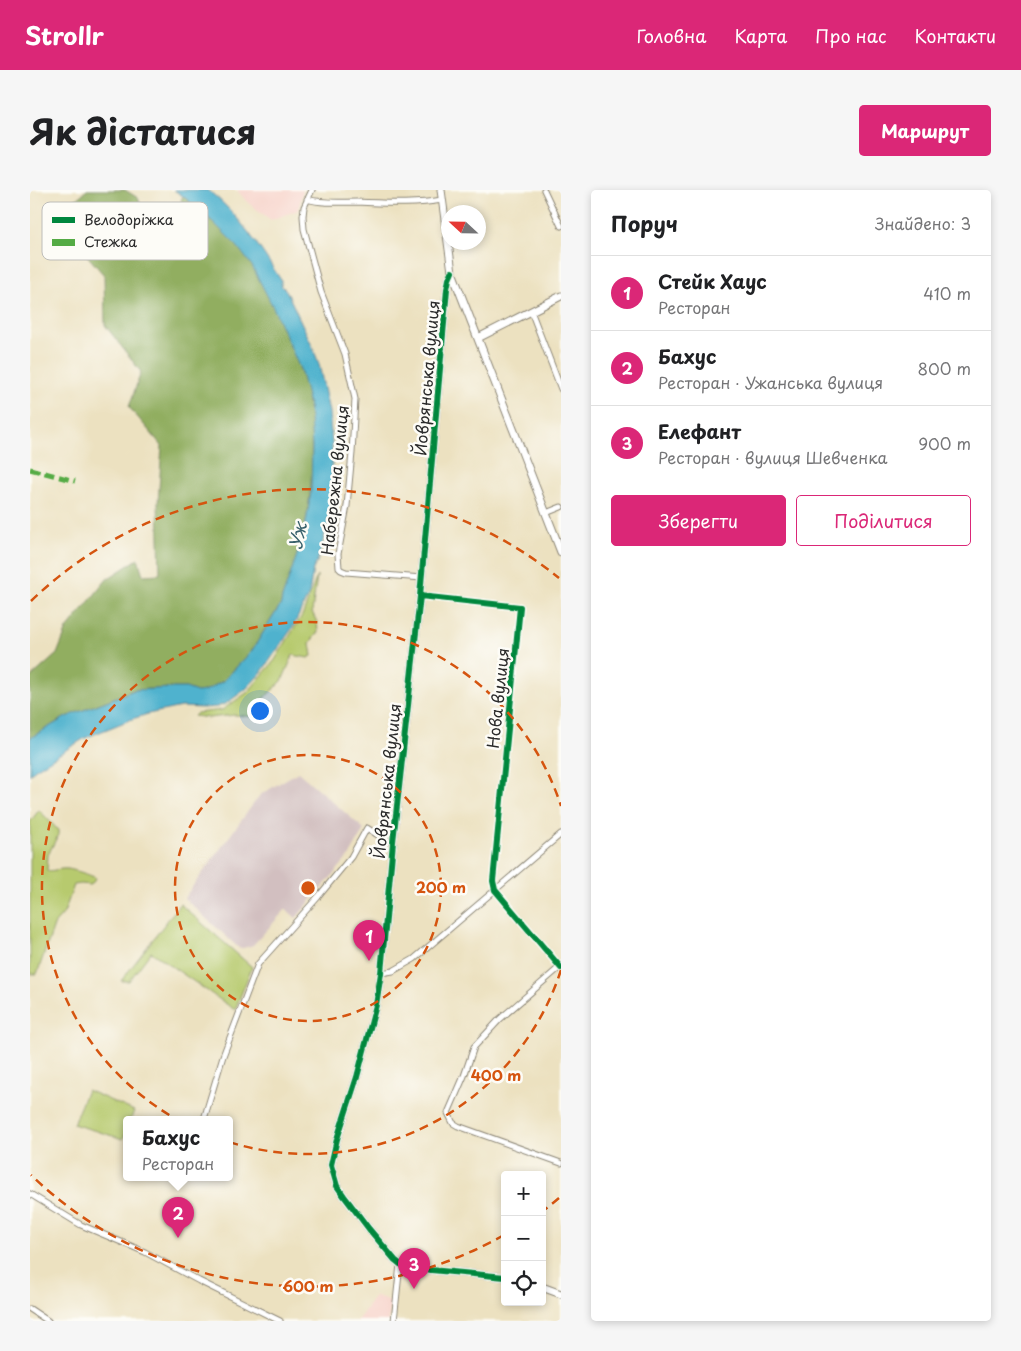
<!DOCTYPE html>
<html lang="uk">
<head>
<meta charset="utf-8">
<style>
  body { margin:0; font-family:"Playpen Sans",sans-serif; background:#f6f6f6; color:#202124 }
  .controls { position:absolute; right:15px; bottom:15px; display:grid; overflow:hidden; border-radius:5px; box-shadow:0 2px 8px #0003 }
  .controls button { width:45px; height:45px; display:grid; place-items:center; padding:0; border:0; border-bottom:1px solid #e0e0e0; background:#fff; color:#202124; font:25px sans-serif }
  .compass { position:absolute; left:411px; top:15px; width:45px; height:45px; border-radius:50%; background:#fff; box-shadow:0 2px 8px #0003; rotate:292deg }
  .you { position:absolute; left:229px; top:520px; width:18px; height:18px; margin:-12px; border:4px solid #fff; border-radius:50%; background:#1a73e8; box-shadow:0 0 0 8px #1a73e833 }
  .badge { display:grid; place-items:center; width:32px; height:32px; border-radius:50%; background:#db2777; color:#fff; font-size:16px; font-weight:700 }
  .pin { position:absolute; translate:-50% -41px; filter:drop-shadow(0 1px 2px #0008) }
  .pin::after { content:''; position:absolute; top:26px; width:18px; height:15px; background:inherit; clip-path:polygon(0 0,100% 0,50% 100%) }
  .popup { position:absolute; left:93px; top:926px; width:110px; height:65px; box-sizing:border-box; display:grid; place-content:center; border-radius:5px; background:#fff; filter:drop-shadow(0 1px 4px #0005); font-size:16px; white-space:nowrap; color:#757577 }
  .popup b { font-size:19px; color:#202124 }
  .popup::after { content:''; position:absolute; left:50%; top:100%; margin-left:-10px; border:10px solid transparent; border-top-color:#fff }
  .list { margin:0; padding:0; list-style:none }
  h2 { display:flex; justify-content:space-between; align-items:center; height:65px; margin:0; padding:0 20px; font-size:21px }
  h2 small { font-size:16px; font-weight:400; color:#757577 }
  .list li { display:grid; grid-template-columns:32px 1fr auto; gap:15px; align-items:center; box-sizing:border-box; height:75px; padding:0 20px; border-top:1px solid #e0e0e0 }
  .list b { display:block; font-size:19px; white-space:nowrap }
  .list p { margin:0; font-size:16px; white-space:nowrap; color:#757577 }
  .list em { font-size:16px; font-style:normal; color:#757577 }
  .actions { display:flex; gap:10px; padding:15px 20px }
  .actions a { flex:1; padding:11px 0; border:1px solid #db2777; border-radius:5px; text-align:center; font-size:18px; color:#db2777 }
  .actions .main { background:#db2777; color:#fff }
  .icon { flex:none; width:28px; height:28px; fill:none; stroke:currentColor; stroke-width:2; stroke-linecap:round; stroke-linejoin:round }
  .map { position:relative; flex:none; width:531px; height:1131px; overflow:hidden; border-radius:5px }
  header { display:flex; align-items:center; gap:30px; box-sizing:border-box; height:70px; padding:0 25px; background:#db2777; color:#fff }
  header strong { font-size:24px }
  nav { display:flex; gap:28px; margin-inline-start:auto; font-size:18px }
  .intro { display:flex; align-items:center; justify-content:space-between; box-sizing:border-box; height:120px; padding:0 30px }
  h1 { margin:0; font-size:35px }
  .button { padding:12px 22px; border-radius:5px; background:#db2777; color:#fff; font-size:18px; font-weight:700 }
  main { display:flex; gap:30px; padding:0 30px }
  aside { flex:1; background:#fff; border-radius:5px; box-shadow:0 2px 8px #0003 }
  .map>svg:first-child { display:block }
</style>
</head>
<body>
<header>
<strong>Strollr</strong>
<nav><a>Головна</a><a>Карта</a><a>Про нас</a><a>Контакти</a></nav>
</header>
<div class="intro"><h1>Як дістатися</h1><a class="button">Маршрут</a></div>
<main>
<div class="map">
<svg width="531" height="1131" viewBox="0 0 531 1131">
  <rect width="100%" height="100%" fill="#fdfcf7"/>
  <filter id="ink" filterUnits="userSpaceOnUse"><feTurbulence type="fractalNoise" baseFrequency=".02" numOctaves="2"/><feDisplacementMap in="SourceGraphic" scale="10" xChannelSelector="R" yChannelSelector="G"/><feConvolveMatrix kernelMatrix="1 2 1 2 8 2 1 2 1" color-interpolation-filters="sRGB"/></filter>
  <filter id="wash" filterUnits="userSpaceOnUse"><feTurbulence type="fractalNoise" baseFrequency=".0096" numOctaves="4" result="noise"/><feDisplacementMap in="SourceGraphic" scale="20" xChannelSelector="R" yChannelSelector="G"/><feGaussianBlur stdDeviation="1.12" result="paint"/><feColorMatrix in="noise" values="0 0 0 0 0 0 0 0 0 0 0 0 0 0 0 0 0 1.4 0 .05"/><feComposite in="paint" operator="in"/></filter>
  <g filter="url(#wash)">
    <rect width="100%" height="100%" fill="#ece1c0"/>
    <path fill="#f7d1c8" d="M207,0H273L268,20L241,30L217,12Z
      M345,1106L361,1112L359,1131H327Z"/>
    <path fill="#d2bfc0" d="M268,582L334,639L320,665L266,728L256,719L223,755L210,759L154,708L230,605Z"/>
    <path fill="#b7ca6e" stroke="#717a4c" d="M287,386L282,422L287,432L288,442L280,453L282,466L278,468L263,465L252,491L231,511L236,520L223,527L205,525L179,528L164,526L167,523L192,520L218,502L245,470L273,424Z
      M9,620L28,640V645L18,665L17,681C23,681 32,678 38,679C44,680 61,685 66,688L61,695L51,694L44,695L34,723L25,733L7,784H0V632Z
      M150,714L222,777L205,820L121,762L99,791H91Z
      M57,900L104,921L101,929H97V940L93,949L43,934Z"/>
    <path fill="#91ae61" stroke="#5e6c46" d="M57,0H95L108,8L114,23L128,30L157,66L173,59L174,45L163,42L152,45L149,32L159,23L151,10L153,6C177,28 205,48 222,75C234,93 242,114 251,133C257,148 265,163 270,179C277,198 279,218 281,238C285,302 276,349 252,408L251,414L221,462L193,491L175,501L167,502L156,498H142L104,500L36,527L0,548V488L27,464L37,439L77,389L108,369L113,385L130,384L128,313L132,256L99,217L111,182L75,135L74,85L48,55L39,33L45,10Z"/>
    <path fill="#4fb2ce" stroke="#3d6e7c" d="M144,0H178C209,24 230,58 251,90V95L256,100L282,155L289,174L299,222L302,252V297L297,337L287,372L283,379L279,404L263,437L231,483L216,499L197,513L187,517L174,518L151,517L118,524L102,529L55,548L4,580L0,585V548L36,527L104,500L142,498H156L167,502L175,501L193,491L221,462L251,414L252,408L269,359L276,332L281,302L282,256L279,214L270,179L243,117L222,76L207,56L183,32L153,6Z"/>
  </g>
  <g filter="url(#ink)">
    <g fill="none" stroke-linecap="round" stroke-linejoin="round">
      <g stroke="#8c8676" stroke-width="7">
        <path id="street" d="M282,0L274,17L273,26L274,39L291,102L315,164L325,209L322,263L317,316L308,364L309,378L311,380L316,382L392,388
          M514,0L531,36
          M277,9C293,14 311,12 327,12C355,13 385,15 412,10
          M501,121L531,199
          M516,323L531,317
          M390,406L490,417L463,691L465,700L531,778
          M530,777L470,829L444,857L434,886L418,923L423,933L428,936L531,973
          M351,783L363,781L384,769L531,644
          M174,929L193,866L228,774L288,707L321,667L337,638L357,651L363,652
          M0,1004L51,1035L115,1062L169,1091L250,1131
          M0,1119L18,1131
          M364,1131L370,1074"/>
      </g>
      <g stroke="#8c8676" stroke-width="9">
        <path id="secondary" d="M411,0L422,82L531,362
          M422,82L419,89L417,99L390,406L363,652L351,783L346,815L327,887L307,949L301,975L307,996L314,1006L339,1039L365,1070L370,1074L401,1080L475,1087
          M448,148L531,106
          M512,1097L531,1104"/>
      </g>
      <use href="#street" stroke="#fff" stroke-width="5"/>
      <use href="#secondary" stroke="#fff" stroke-width="7"/>
      <path stroke="#54ab44" stroke-width="5" stroke-dasharray="10 5" stroke-linecap="butt" d="M0,279L45,291"/>
      <g stroke="#fdfcf7" stroke-width="9">
        <path id="cycleway" d="M422,82L419,89L417,99L390,406L363,652L351,783L346,815L327,887L307,949L301,975L307,996L314,1006L339,1039L365,1070L370,1074L401,1080L475,1087
          M390,406L490,417L463,691L465,700L531,778"/>
      </g>
      <use href="#cycleway" stroke="#00873e" stroke-width="6"/>
    </g>
  </g>
  <g fill="none" stroke="#d5540f" stroke-width="2.5" stroke-dasharray="9 6">
    <circle cx="278" cy="698" r="133"/>
    <path d="M531 780A266 266 0 1 1 531 616"/>
    <path d="M529 1008A399 399 0 0 1 513 1021M474 1045A399 399 0 0 1 1 985M1 411A399 399 0 0 1 529 388"/>
  </g>
  <g text-anchor="middle" dominant-baseline="central" stroke-width="5" stroke-linejoin="round" paint-order="stroke">
    <g font-size="16" fill="#2b2b2b" stroke="#fdfcf7">
      <text transform="translate(396 188) rotate(-85)">Йоврянська вулиця</text>
      <text transform="translate(304 290) rotate(-84)">Набережна вулиця</text>
      <text transform="translate(467 508) rotate(-84)">Нова вулиця</text>
      <text transform="translate(356 591) rotate(-84)">Йоврянська вулиця</text>
    </g>
    <g font-size="18" font-style="italic" fill="#39616c" stroke="#fdfcf7">
      <text transform="translate(267 346) rotate(-78)">Уж</text>
    </g>
  </g>
  <rect x="12" y="12" width="166" height="58" rx="8" fill="#fdfcf7" stroke="#bebdba" stroke-width="1"/>
  <rect x="22" y="27" width="23" height="6" fill="#00873e"/>
  <rect x="22" y="49" width="23" height="7" fill="#54ab44"/>
  <g font-size="14" fill="#2b2b2b">
    <text x="54" y="35">Велодоріжка</text>
    <text x="54" y="57">Стежка</text>
  </g>
  <circle cx="278" cy="698" r="8" fill="#d5540f" stroke="#fdfcf7" stroke-width="2.5"/>
  <g font-size="15" text-anchor="middle" font-weight="bold" fill="#d5540f" stroke="#fdfcf7" stroke-width="5" stroke-linejoin="round" paint-order="stroke">
    <text x="411" y="703">200 m</text>
    <text x="466" y="891">400 m</text>
    <text x="278" y="1102">600 m</text>
  </g>
</svg>
<div class="controls">
<button>+</button>
<button>−</button>
<button><svg class="icon" aria-label="locate" viewBox="0 0 24 24"><circle cx="12" cy="12" r="6"/><path d="M12 2v4M12 18v4M2 12h4M18 12h4"/></svg></button>
</div>
<svg class="compass" viewBox="-18 -18 36 36"><path d="M0-13l5 13h-10z" fill="#e53935"/><path d="M0 13l5-13h-10z" fill="#757577"/></svg>
<div class="you"></div>
<div class="pin badge" style="left:339px;top:771px">1</div>
<div class="pin badge" style="left:148px;top:1048px">2</div>
<div class="popup"><b>Бахус</b>Ресторан</div>
<div class="pin badge" style="left:384px;top:1099px">3</div>
</div>
<aside>
<h2>Поруч<small>Знайдено: 3</small></h2>
<ul class="list">
<li><span class="badge">1</span><div><b>Стейк Хаус</b><p>Ресторан</p></div><em>410 m</em></li>
<li><span class="badge">2</span><div><b>Бахус</b><p>Ресторан · Ужанська вулиця</p></div><em>800 m</em></li>
<li><span class="badge">3</span><div><b>Елефант</b><p>Ресторан · вулиця Шевченка</p></div><em>900 m</em></li>
</ul>
<div class="actions"><a class="main">Зберегти</a><a>Поділитися</a></div>
</aside>
</main>
</body>
</html>
